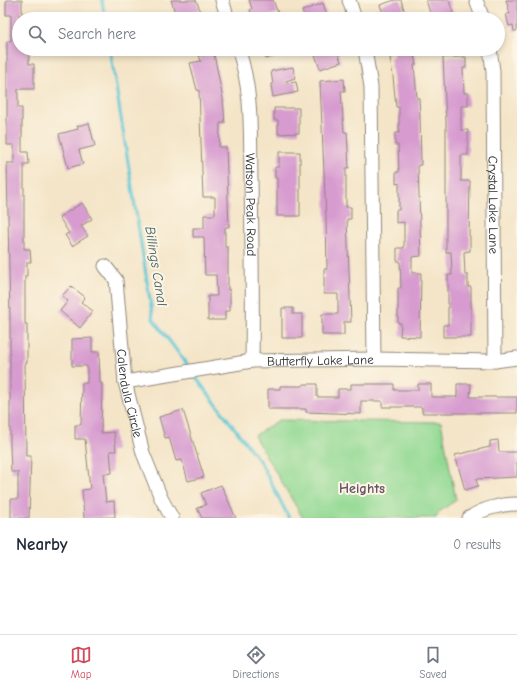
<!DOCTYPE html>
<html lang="en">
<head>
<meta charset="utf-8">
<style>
  body { margin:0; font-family:"Comic Neue",sans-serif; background:#f6f6f7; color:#1f2937 }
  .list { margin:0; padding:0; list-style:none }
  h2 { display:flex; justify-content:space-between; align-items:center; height:52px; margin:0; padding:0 16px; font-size:17px }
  h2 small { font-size:13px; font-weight:400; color:#747a83 }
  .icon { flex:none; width:22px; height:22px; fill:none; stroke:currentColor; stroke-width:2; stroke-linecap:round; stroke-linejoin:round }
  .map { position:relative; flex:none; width:517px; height:518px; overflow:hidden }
  .search { position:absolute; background:#fff; box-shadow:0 2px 6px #0003; left:12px; right:12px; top:12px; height:44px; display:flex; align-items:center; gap:10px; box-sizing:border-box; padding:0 14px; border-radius:22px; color:#747a83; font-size:15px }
  .sheet { height:116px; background:#fff }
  nav { display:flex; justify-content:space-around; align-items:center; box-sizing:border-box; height:56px; border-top:1px solid #e0e1e3; background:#fff; font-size:11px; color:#747a83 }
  nav a { display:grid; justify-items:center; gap:2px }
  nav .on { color:#d1495b }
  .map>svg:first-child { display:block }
</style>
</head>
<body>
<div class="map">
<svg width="517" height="518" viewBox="0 0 517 518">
  <rect width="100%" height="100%" fill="#fcf5e5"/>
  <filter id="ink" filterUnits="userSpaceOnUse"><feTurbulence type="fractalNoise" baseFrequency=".025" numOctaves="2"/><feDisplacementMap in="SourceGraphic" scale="8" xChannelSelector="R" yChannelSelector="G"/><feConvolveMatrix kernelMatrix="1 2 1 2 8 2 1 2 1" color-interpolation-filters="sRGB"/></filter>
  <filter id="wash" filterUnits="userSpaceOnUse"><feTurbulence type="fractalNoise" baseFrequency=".012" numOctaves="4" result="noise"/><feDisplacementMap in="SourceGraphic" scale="16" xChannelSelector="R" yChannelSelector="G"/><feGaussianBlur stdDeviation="0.9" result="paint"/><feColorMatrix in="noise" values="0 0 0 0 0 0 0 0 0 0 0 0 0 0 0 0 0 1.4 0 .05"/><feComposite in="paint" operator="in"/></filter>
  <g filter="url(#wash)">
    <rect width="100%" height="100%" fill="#f4e5c8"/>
    <path fill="#92d993" stroke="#5e825f" d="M279,420L441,422L456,500L439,512L436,518H303L254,436Z"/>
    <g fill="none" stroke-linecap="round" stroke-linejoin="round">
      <path stroke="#5cc6d6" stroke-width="3" d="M102,0L105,19
        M110,49L153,319L189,367
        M194,375L261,463L289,518"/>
    </g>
    <g id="blocks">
      <path fill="#d79bd0" d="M6,0H22V15H19V49H29V64H34V89H18V108H22V152H28L29,164H24V249H30L31,262H27V276H25V324H27V363H25L26,456H31L29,518H11V499H18V472H11L10,446V319L7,163H14V145H7V41H11V15H6Z
        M171,0H196L200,10L192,13L194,19H177Z
        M249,0H273L278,13L260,19H253L250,10L252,9Z
        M395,0H401L407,19H385L380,5Z
        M426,0H449L455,19H432Z
        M506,0H517V31H514L513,25L509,26L506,14H510Z
        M323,3L328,19H305L302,11Z
        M197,49H213L223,99L225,123H220L219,147H226L229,227H225V247H228V290H230V311H225V320H208V296H217L216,275H205L204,237H193V228H204V215H215V197H203L199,90H197L190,63L201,61Z
        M263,49H292V51L266,59Z
        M313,49H337L341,62L320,69Z
        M392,49H413L416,65H414L417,98H419L420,116L421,165H418L421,256L412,257V273H421L420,337L400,336L401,323H398V288H401L400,261H397V248H404V222L396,223V210H399V183L396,184V172H399L398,145H395V133H399V107H396L393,76L390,58L394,57Z
        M443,57H466V68H463L464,93H468V106H461V130H468V155H461V181H470L469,236H470V251L464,252L465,275H468V287H471V337H443V325H448V275H452L451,252H446V121Z
        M293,67L295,78L286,81V83L296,82L298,92L273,97L271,85H273L271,71Z
        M344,79L345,91H341L344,132H347L349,168H346V207H351V219H347L351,322H344V335H322V314H338V294H324V269H327L326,219L320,81Z
        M274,108H299V133L278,134V120H274Z
        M89,123L95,146L79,150L83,164L68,168L59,134L78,129L77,126Z
        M279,152H300V216H277V178H275V167H279Z
        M82,203L92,219L81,226L88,236L72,246L65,235L69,233L59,217Z
        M71,286L85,297L81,302L93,311L80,328L60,311L68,301L62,296Z
        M282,308H293V314H302V338H282Z
        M92,338V352H99L100,383H102L101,433L114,432L116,451H110L112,473L103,474L106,502L114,501L115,517L84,518L82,490L90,489L85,439H75V425H81L82,383H87V366H72V339Z
        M303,384H317V397H338V389H351V384H394V390H418V384H431V397H457V384H471L470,397H517V413H422V407H382V401H361V414L306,412V409H268V389H280V386H303Z
        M183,410L204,477L188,481L182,460L176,461L169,437L165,438L159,417Z
        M498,440L499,452H517V477L476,479L478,486L465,490L455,455L490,447V441Z
        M221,485L236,518H202L197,508L206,505L201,493Z"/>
    </g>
  </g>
  <g filter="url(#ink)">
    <use href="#blocks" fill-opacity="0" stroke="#90887a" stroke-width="1"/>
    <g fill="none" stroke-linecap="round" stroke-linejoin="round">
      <g stroke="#90887a" stroke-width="15">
        <g id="minor">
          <path d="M222,0L228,19"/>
          <path d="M349,0L355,19"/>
          <path d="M476,0L483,19"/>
          <path id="s1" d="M238,49C253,90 250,135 251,179C252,239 253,300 252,361"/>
          <path d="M365,49L371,87L374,359"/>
          <path id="s2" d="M490,49L493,71L495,361"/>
          <path id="s3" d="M105,266L116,280L125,382L143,453L161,498L172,518"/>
          <path id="s4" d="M125,382L252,361L374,359L495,361L517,358"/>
          <path d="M469,518C482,509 501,504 517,504"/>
        </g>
      </g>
      <use href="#minor" stroke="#fff" stroke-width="13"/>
    </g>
  </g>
  <g text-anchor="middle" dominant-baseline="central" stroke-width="4" stroke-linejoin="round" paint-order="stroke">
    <g font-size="13" fill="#2b2b2b" stroke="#fcf5e5">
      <text stroke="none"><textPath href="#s1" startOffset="157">Watson Peak Road</textPath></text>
      <text stroke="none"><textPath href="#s2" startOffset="156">Crystal Lake Lane</textPath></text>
      <text stroke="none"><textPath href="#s4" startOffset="197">Butterfly Lake Lane</textPath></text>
      <text stroke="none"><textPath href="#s3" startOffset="132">Calendula Circle</textPath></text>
    </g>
    <g font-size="14" font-style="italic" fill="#3a5a5e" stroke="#fcf5e5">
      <text transform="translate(156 266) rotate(81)">Billings Canal</text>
    </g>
    <g font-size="14" font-weight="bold" fill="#675265" stroke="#fcf5e5">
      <text x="362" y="488">Heights</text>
    </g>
  </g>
</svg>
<div class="search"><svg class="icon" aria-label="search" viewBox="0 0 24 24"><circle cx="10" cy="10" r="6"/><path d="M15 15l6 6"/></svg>Search here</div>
</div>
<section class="sheet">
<h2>Nearby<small>0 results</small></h2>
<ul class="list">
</ul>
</section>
<nav>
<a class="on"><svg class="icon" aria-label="map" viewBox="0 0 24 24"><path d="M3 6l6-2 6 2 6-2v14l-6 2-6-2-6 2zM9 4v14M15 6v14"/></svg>Map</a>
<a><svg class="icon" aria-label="directions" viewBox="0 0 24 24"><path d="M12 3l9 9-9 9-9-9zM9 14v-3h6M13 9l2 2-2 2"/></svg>Directions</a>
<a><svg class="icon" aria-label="saved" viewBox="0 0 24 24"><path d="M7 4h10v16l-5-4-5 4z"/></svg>Saved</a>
</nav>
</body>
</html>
